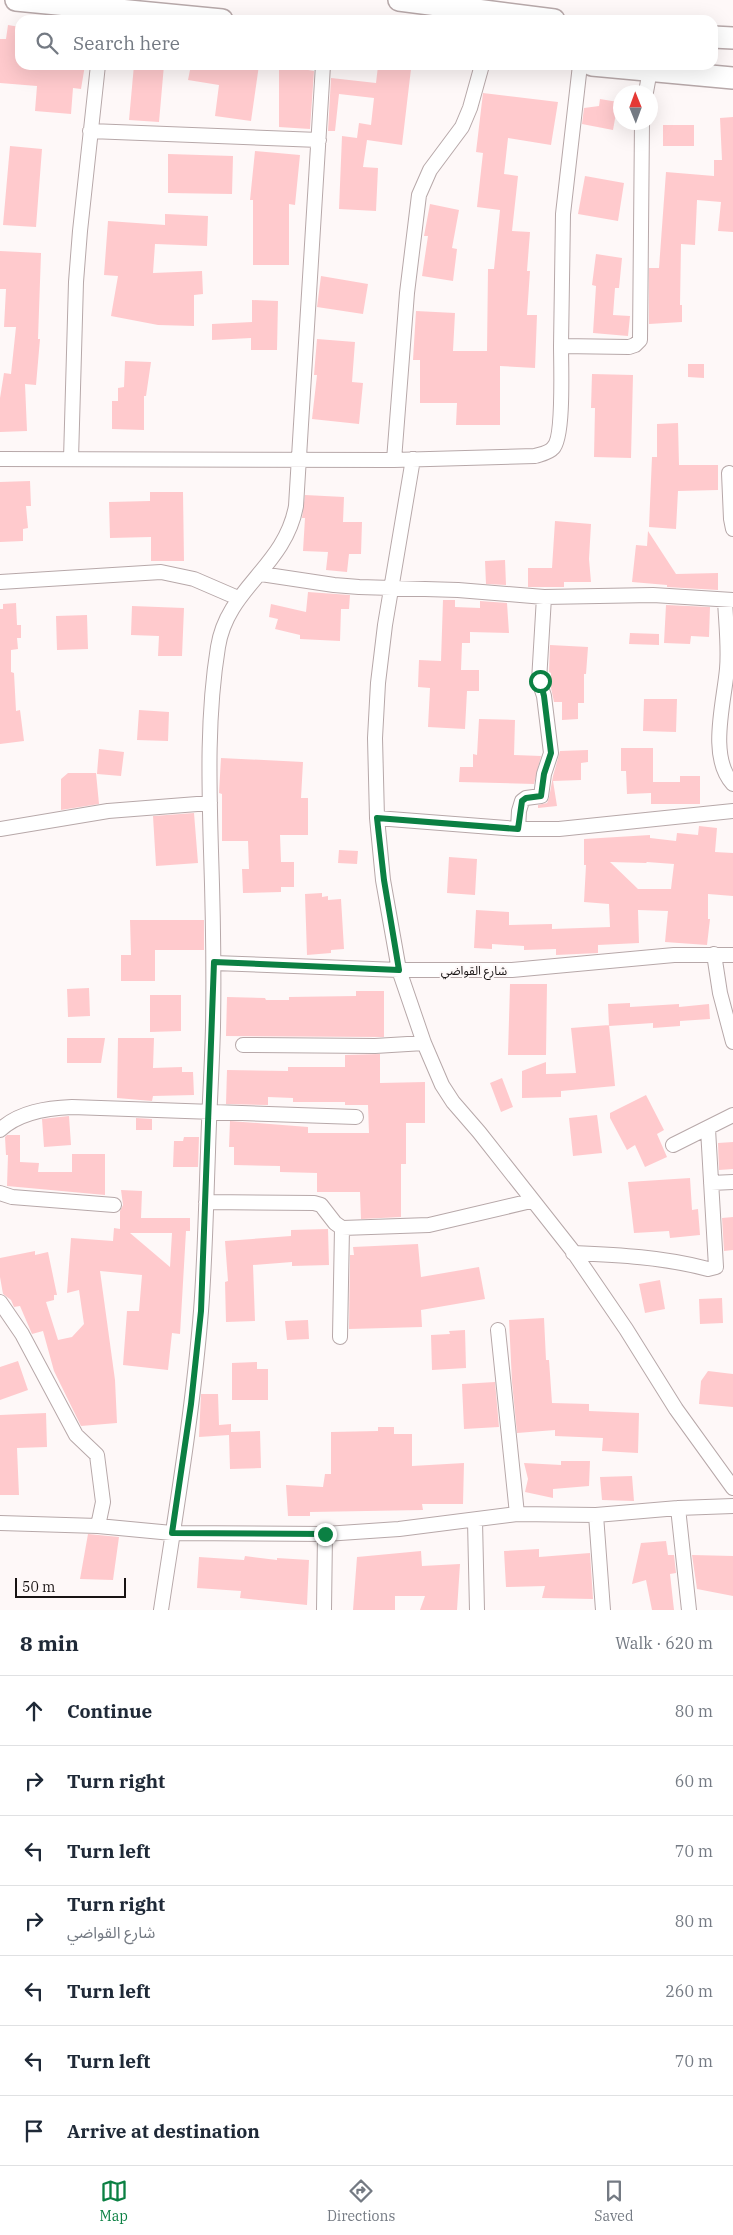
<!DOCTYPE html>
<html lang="en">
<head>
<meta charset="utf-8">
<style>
  body { margin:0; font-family:"IBM Plex Serif","Noto Sans Arabic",serif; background:#f6f6f7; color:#1f2937 }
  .compass { position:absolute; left:613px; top:85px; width:45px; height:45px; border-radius:50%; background:#fff; box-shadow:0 5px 20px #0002; rotate:359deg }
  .scale { position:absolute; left:15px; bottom:12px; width:111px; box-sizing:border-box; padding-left:5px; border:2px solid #181313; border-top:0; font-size:14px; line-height:18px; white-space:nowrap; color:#181313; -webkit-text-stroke:4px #fef8f8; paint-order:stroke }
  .stop { position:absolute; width:15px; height:15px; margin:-11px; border:4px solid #0b8043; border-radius:50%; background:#fff }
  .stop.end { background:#0b8043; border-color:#fff; box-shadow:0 1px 5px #0008 }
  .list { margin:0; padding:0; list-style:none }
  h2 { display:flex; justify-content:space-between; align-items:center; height:65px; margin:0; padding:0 20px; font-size:21px }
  h2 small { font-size:16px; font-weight:400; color:#747a83 }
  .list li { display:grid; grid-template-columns:32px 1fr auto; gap:15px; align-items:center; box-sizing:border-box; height:70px; padding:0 20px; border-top:1px solid #e0e1e3 }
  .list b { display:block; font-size:19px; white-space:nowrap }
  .list p { margin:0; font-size:16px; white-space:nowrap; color:#747a83 }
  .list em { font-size:16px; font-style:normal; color:#747a83 }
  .icon { flex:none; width:28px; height:28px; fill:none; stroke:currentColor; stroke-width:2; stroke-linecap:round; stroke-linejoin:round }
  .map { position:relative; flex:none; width:733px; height:1610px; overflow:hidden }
  .search { position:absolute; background:#fff; box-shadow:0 5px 20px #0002; left:15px; right:15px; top:15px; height:55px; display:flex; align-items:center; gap:12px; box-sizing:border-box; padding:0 18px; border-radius:15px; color:#747a83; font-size:19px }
  .sheet { height:555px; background:#fff }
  nav { display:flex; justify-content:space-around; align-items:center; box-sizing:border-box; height:70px; border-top:1px solid #e0e1e3; background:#fff; font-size:14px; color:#747a83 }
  nav a { display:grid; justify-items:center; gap:2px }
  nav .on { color:#0b8043 }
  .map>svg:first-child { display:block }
</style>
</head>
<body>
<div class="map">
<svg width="733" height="1610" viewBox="0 0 733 1610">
  <rect width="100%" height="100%" fill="#fef8f8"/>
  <path fill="#ffcacd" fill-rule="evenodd" d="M8,25L20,27V65H85L81,89L73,88L71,114L35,111L37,86L0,83V39H6Z
    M134,65H164L159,122L129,120Z
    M191,65H259L251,121L215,116L219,85L188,80Z
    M279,65L314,71L310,129L279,127Z
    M378,66L411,69L402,145L367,140L363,167L378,168L376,211L339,209L342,136L357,138L359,123L371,125L374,98L339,94L335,131H328L331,78L376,83Z
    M483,93L558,102L551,145L508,138L504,174L518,176L512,231L530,232L527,271H530L527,315H537L535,368L500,366V425H456L457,403H420V360H413L416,311L455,313L453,351H487L488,269H494L500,210L477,207L483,153L476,152Z
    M600,99L618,102L613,130L582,124L584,108L599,106Z
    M733,117V232L718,231L721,202L697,200L695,245L681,244L680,305H682V322L649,324V268H659L666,172L714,176V160H722L720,118Z
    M663,125H694V146H663Z
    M10,146L42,149L36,227L3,225Z
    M255,151L300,155L295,205L289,204V265H253V200H250Z
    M168,154L233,156L232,194L168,193Z
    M585,176L624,183L618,221L578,214Z
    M430,204L459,210L452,248L457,249L453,281L422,276L428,236H424Z
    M165,214L208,216L207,246L155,244L153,273L202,271L203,294L194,295V326L158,325L111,316L118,276L104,275L108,221L165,225Z
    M0,251L41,253L38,339H40L36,385L25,384L27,431L0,432V398L4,373L11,374L16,327H4L6,289H0Z
    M596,254L622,258L619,288H615L613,315L630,316L628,336L593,333L596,286L592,285Z
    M321,276L368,284L363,314L317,307Z
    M252,300L278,301L277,350H251V338L212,340V324L252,322Z
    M317,339L355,342L352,382L363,383L359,424L312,419L317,375H314Z
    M125,361L151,362L146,396H144V430L112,429V401H118V388L124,387Z
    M688,364H704V378L688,377Z
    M592,374L633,375L631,458L594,457L595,408H591Z
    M678,423L679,465H718V490L678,491L676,529L649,527L652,457H657V424Z
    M30,481L31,506H26L28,528L23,529V541L0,542V482Z
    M150,492H183L184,561H151V537L110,538L109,502L150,501Z
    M305,495L344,497L343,522H362L361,554H349L347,572L326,570L328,552L303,551L305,518H302Z
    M555,521L591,524L589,559L591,582H564V587H528V568H552Z
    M648,531L676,574L718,573V590L667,587V585L632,582L636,545L647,546Z
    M505,560L506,585L486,584L485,561Z
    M308,592L350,595L349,609H341L340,641L300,639V635L275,629L278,619L269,617L271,604L306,612Z
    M443,600H455V607L480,608V601L507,603L509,633L470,632V643H462L461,670H479V691H467L465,729L428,727L430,688L418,687L419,660L441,661Z
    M16,603L17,625H21V638H17L18,649L11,650V672L14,673L16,711L20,710L24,741L0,744V609H3V604Z
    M666,605L710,607L709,637L691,636L690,644L664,643Z
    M132,606L184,608L182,656H158L159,636L131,635Z
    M87,615L88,649L57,650L56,616Z
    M630,633L659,634V645L629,644Z
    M550,645L588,647L586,674H584V703H578V719L562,720V702H554L551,688V673L549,672Z
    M644,699H677L676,732L643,731Z
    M139,710L169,712L168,741L137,740Z
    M479,719L515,720L514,755L541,756L534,784L459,782L460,767H473V754L477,755Z
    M621,748H653V782H680V776H700V804H651V793L627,794L626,771H621Z
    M99,749L124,752L121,776L97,774Z
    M588,750V762L581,763V780L553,781L557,806L538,808V805L547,803L549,798L553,776L560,751Z
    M221,758L303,762L301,798H308V835H280L281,862H294V887H281V892L243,893L242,869H249L248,841H222V794L219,793Z
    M68,773H96L99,804L61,810V779Z
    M194,813L198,863L156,866L153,816Z
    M699,826L717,828L715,852L733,853V896L708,894V919H710L707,945L665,942L668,911L638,910L639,943L598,945V953L556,955V949L524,950V946L492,944V949L474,948L476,910L509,912V925L552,924V929L610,927L609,904L584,902L586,865H584V839L650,835V838L676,841L677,833L698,835ZM610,862L646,863L647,862L674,864L671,889H638Z
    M339,850L358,851L357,864L338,863Z
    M449,857L477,859L475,895L447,893Z
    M322,893V897L328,896V900L341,899L344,949L331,950V953L307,955L305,894Z
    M130,920H204V950H155V981H121V955H131Z
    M510,984H547L546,1055H508Z
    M89,988L90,1016L68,1017L67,989Z
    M356,991H384V1037L226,1036L227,997L265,998L266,1000H289V997L356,996Z
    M150,995H181V1031L150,1032Z
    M630,1003V1007L679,1004V1007L709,1004L710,1019L680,1021V1026L653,1028V1023L609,1026L608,1004Z
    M609,1025L615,1086L561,1091V1097L522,1098V1071L546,1062V1074L576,1073L571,1028Z
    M67,1038H105L101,1063H67Z
    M118,1038H154L153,1068L182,1067V1072H193L194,1095L153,1096L152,1101L117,1098Z
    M380,1054V1083L425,1082V1123H406V1164H401V1217L361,1219L360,1192H317V1173L280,1172V1166L234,1165V1147H229L230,1121L308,1127V1133H369L368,1105H345V1102H293V1098L268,1097V1105L226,1104L227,1070L288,1071V1067H345V1055Z
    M502,1078L513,1107L501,1112L490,1083Z
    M646,1095L664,1130L657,1134L667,1157L645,1167L635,1145L627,1150L610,1118V1113Z
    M597,1115L602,1153L573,1156L569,1118Z
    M69,1116L71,1145L44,1147L42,1119Z
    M136,1118L152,1119V1130H136Z
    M7,1135H20V1162L39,1163L38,1172H72V1154H105V1195L7,1186L8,1155H6L5,1137Z
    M184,1137H199L198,1167H173L174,1141H183Z
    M733,1142V1169L719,1170L718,1143Z
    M690,1178L692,1210L698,1209L700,1235L670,1238L669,1231L634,1233L628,1182Z
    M121,1190L142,1191L141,1218H190V1231H186L180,1334L172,1333L168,1370L123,1365L127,1311H139L142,1275L100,1271L115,1380L117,1423L81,1426L54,1371L43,1331L32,1334L20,1306L14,1307L11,1300L3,1294L0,1277V1258L35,1251V1255L48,1252L57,1295H54V1300L46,1302L58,1340L72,1337L84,1324L79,1290L67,1293L71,1238L113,1241L114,1228L120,1229V1211L123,1205ZM130,1233H172L170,1267Z
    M733,1217V1250L724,1251L722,1218Z
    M328,1229L329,1265L292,1266V1262L253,1265L255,1321L226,1322L225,1282L228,1281L225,1241L291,1236V1230Z
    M418,1244L421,1277L479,1267L485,1299L421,1310L422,1327L349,1329L350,1255H354L353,1247Z
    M660,1280L665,1309L645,1313L639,1284Z
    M722,1298L723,1323L700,1324L699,1299Z
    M544,1318L546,1360H549L552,1403L589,1404V1411L639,1413L638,1453L602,1451L603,1438L555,1436V1430L517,1433L512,1382L509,1320Z
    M308,1320L309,1339L287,1340L285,1321Z
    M465,1330L466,1368L432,1370L431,1335L450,1334L449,1331Z
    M18,1361L28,1390L0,1400V1367Z
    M257,1362V1369H268V1400H232V1363Z
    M708,1371L733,1374V1407L699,1404L701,1381Z
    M495,1382L499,1427L464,1429L462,1384Z
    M201,1394H218L219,1425L231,1424V1432L260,1431L261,1468L230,1469L229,1435L199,1437Z
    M46,1413L47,1447L17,1448L19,1495H0V1415Z
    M378,1427H394V1434H412V1466L464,1463L463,1504H422L423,1510L310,1512V1516H288L286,1485L323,1487L325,1474H331V1432L378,1431Z
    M561,1461H590L589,1486L553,1489V1498L525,1492L528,1479L524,1463L561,1465Z
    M632,1476L634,1501L602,1500L600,1477Z
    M88,1534L119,1537L113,1580L80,1579Z
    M666,1541L668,1555H674L676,1573L670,1574L674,1610H652L646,1580L632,1584L641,1543Z
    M539,1549V1557L590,1553L593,1599L542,1598L545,1586L506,1587L504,1551Z
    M421,1551L422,1566L460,1564L457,1610H420L425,1596H395V1610H353L357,1557Z
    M692,1555L733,1556V1596L697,1589Z
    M245,1556L277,1560V1558L309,1560L307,1605L240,1598L241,1591L197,1588L199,1557L244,1560Z"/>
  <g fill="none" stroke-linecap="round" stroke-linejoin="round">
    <g stroke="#b7a8a9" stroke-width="16">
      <path id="minor" d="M580,65L563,214L561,346L629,347L635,345L640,340L642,122
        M646,92L651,65
        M90,131L319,140
        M0,459L394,460L535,456C541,454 549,453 553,448C564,438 561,364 561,346
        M71,459L76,282L80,231L98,65
        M413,459L385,625L378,683L375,738L377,818L383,880L399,970L424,1043L442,1085L453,1102L479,1132L572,1250L626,1329L676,1409L733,1488
        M394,460L407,293L419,195L430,170L462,127L470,108L482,65
        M729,473L731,519L733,529
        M261,574L334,585L359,587L458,590L544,597L653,595L733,600
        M0,582L161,572L194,579L238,598
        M725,600C726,623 729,647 727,669C724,703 708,757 733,784
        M377,818L518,829H559L733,811
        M0,829L108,811L210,803
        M518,829L519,811L522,801L526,798L541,796L544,774L551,753L544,696L539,681L544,597
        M714,954L720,993L733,1042
        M214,963L399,970H512L674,955H733
        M243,1045L375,1046L424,1043
        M0,1130C19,1112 47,1108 72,1107L356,1117
        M673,1145L733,1115
        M711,1183L733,1182
        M0,1193L12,1197L114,1205
        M206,1202L314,1203L321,1205L335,1223L342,1228L429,1225L531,1201
        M573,1253C619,1255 663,1257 708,1269L716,1267L708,1129
        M0,1302L22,1334L76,1435L97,1455L103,1502L98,1526L172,1533L325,1534L399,1529L517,1514L596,1515L678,1508L733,1506
        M498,1330L517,1514
        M340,1337L342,1228
        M678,1508L689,1610
        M596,1515L603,1610
        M475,1521L477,1610
        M0,1523L98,1526
        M161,1610C176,1511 193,1411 201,1311C205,1259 206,1205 208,1152C209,1111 212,1069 213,1027C214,969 213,910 211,851C209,783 207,714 218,647C227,588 285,567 296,506L323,65
        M324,1610L325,1534"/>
    </g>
    <g stroke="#b7a8a9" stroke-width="24">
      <path id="highway" d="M16,0L222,20
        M399,0L554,20
        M713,37L733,38
        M592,65L733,78"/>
    </g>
    <use href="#minor" stroke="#fff" stroke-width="14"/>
    <use href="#highway" stroke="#fff" stroke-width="21"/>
  </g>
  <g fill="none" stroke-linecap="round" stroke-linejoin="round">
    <path stroke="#0b8043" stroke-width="6" d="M325,1534L172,1533L191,1404L201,1311L214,962L399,970L384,880L377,818L518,829L522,801L526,798L541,796L544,774L551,753L544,696L540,681"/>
  </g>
  <g text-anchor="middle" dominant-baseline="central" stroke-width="4" stroke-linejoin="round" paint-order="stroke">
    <g font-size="12" fill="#181313" stroke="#fef8f8">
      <text x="474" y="970">شارع القواضي</text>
    </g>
  </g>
</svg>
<svg class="compass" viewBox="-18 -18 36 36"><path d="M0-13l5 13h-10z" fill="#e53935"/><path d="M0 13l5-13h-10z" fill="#747a83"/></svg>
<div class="scale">50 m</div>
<div class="stop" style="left:540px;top:681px"></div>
<div class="stop end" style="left:325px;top:1534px"></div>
<div class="search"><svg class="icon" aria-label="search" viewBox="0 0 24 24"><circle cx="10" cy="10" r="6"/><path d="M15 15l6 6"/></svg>Search here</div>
</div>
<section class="sheet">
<h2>8 min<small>Walk · 620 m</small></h2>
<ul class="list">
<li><svg class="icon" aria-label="ahead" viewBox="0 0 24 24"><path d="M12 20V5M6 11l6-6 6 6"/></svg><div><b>Continue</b></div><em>80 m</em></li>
<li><svg class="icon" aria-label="right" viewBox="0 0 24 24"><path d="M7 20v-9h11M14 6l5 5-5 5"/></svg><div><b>Turn right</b></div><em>60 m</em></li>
<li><svg class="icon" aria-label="left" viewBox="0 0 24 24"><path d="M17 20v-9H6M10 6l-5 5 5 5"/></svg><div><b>Turn left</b></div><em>70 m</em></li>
<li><svg class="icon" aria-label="right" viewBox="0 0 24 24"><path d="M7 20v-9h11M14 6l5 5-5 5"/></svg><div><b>Turn right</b><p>شارع القواضي</p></div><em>80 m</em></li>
<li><svg class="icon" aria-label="left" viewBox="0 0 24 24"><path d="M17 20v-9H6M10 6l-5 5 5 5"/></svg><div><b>Turn left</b></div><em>260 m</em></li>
<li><svg class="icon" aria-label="left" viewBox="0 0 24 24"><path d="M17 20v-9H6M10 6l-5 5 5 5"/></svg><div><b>Turn left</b></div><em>70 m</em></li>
<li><svg class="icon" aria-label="arrive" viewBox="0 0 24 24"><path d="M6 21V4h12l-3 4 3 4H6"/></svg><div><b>Arrive at destination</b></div></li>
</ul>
</section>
<nav>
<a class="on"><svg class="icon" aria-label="map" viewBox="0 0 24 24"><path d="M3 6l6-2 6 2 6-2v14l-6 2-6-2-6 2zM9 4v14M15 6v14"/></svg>Map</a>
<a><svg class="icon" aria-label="directions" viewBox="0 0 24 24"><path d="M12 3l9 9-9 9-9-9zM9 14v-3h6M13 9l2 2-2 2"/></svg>Directions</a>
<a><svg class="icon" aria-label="saved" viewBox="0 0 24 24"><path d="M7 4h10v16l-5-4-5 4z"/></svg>Saved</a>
</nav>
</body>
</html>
